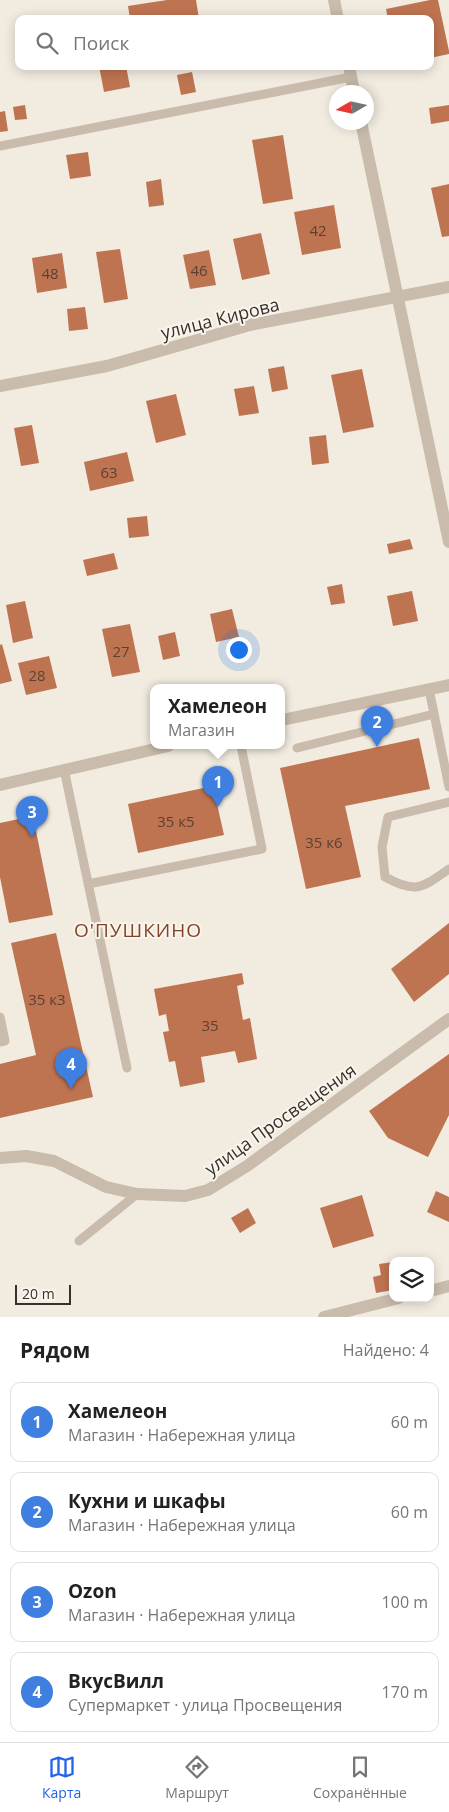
<!DOCTYPE html>
<html lang="ru">
<head>
<meta charset="utf-8">
<style>
  body { margin:0; font-family:"Open Sans",sans-serif; background:#f6f6f6; color:#222 }
  .controls { position:absolute; right:15px; bottom:15px; display:grid; overflow:hidden; border-radius:10px; box-shadow:0 2px 12px #0003 }
  .controls button { width:45px; height:45px; display:grid; place-items:center; padding:0; border:0; border-bottom:1px solid #e0e0e0; background:#fff; color:#222; font:25px sans-serif }
  .compass { position:absolute; left:329px; top:85px; width:45px; height:45px; border-radius:50%; background:#fff; box-shadow:0 2px 12px #0003; rotate:261deg }
  .scale { position:absolute; left:15px; bottom:12px; width:56px; box-sizing:border-box; padding-left:5px; border:2px solid #38302b; border-top:0; font-size:14px; line-height:18px; white-space:nowrap; color:#38302b; -webkit-text-stroke:4px #f9f4ec; paint-order:stroke }
  .you { position:absolute; left:238px; top:649px; width:18px; height:18px; margin:-12px; border:4px solid #fff; border-radius:50%; background:#1a73e8; box-shadow:0 0 0 8px #1a73e833 }
  .badge { display:grid; place-items:center; width:32px; height:32px; border-radius:50%; background:#2563eb; color:#fff; font-size:16px; font-weight:700 }
  .pin { position:absolute; translate:-50% -41px; filter:drop-shadow(0 1px 2px #0008) }
  .pin::after { content:''; position:absolute; top:26px; width:18px; height:15px; background:inherit; clip-path:polygon(0 0,100% 0,50% 100%) }
  .popup { position:absolute; left:150px; top:684px; width:135px; height:65px; box-sizing:border-box; display:grid; place-content:center; border-radius:10px; background:#fff; filter:drop-shadow(0 1px 4px #0005); font-size:16px; white-space:nowrap; color:#767676 }
  .popup b { font-size:19px; color:#222 }
  .popup::after { content:''; position:absolute; left:50%; top:100%; margin-left:-10px; border:10px solid transparent; border-top-color:#fff }
  .list { margin:0; padding:0; list-style:none }
  h2 { display:flex; justify-content:space-between; align-items:center; height:65px; margin:0; padding:0 20px; font-size:21px }
  h2 small { font-size:16px; font-weight:400; color:#767676 }
  .list li { display:grid; grid-template-columns:32px 1fr auto; gap:15px; align-items:center; box-sizing:border-box; height:80px; margin:0 10px 10px; padding:0 10px; border:1px solid #e0e0e0; border-radius:10px }
  .list b { display:block; font-size:19px; white-space:nowrap }
  .list p { margin:0; font-size:16px; white-space:nowrap; color:#767676 }
  .list em { font-size:16px; font-style:normal; color:#767676 }
  .icon { flex:none; width:28px; height:28px; fill:none; stroke:currentColor; stroke-width:2; stroke-linecap:round; stroke-linejoin:round }
  .map { position:relative; flex:none; width:449px; height:1317px; overflow:hidden }
  .search { position:absolute; background:#fff; box-shadow:0 2px 12px #0003; left:15px; right:15px; top:15px; height:55px; display:flex; align-items:center; gap:12px; box-sizing:border-box; padding:0 18px; border-radius:10px; color:#767676; font-size:19px }
  .sheet { height:425px; background:#fff }
  nav { display:flex; justify-content:space-around; align-items:center; box-sizing:border-box; height:70px; border-top:1px solid #e0e0e0; background:#fff; font-size:14px; color:#767676 }
  nav a { display:grid; justify-items:center; gap:2px }
  nav .on { color:#2563eb }
  .map>svg:first-child { display:block }
</style>
</head>
<body>
<div class="map">
<svg width="449" height="1317" viewBox="0 0 449 1317">
  <rect width="100%" height="100%" fill="#f2ebe0"/>
  <path fill="#bf7451" d="M167,0H196L199,19H130L128,6Z
    M430,0H438L449,51V54L430,58V19H388L386,9Z
    M99,66H126L130,87L104,92Z
    M192,72L196,92L181,95L177,75Z
    M25,105L27,119L15,120L13,107Z
    M449,105V121L431,124L429,108Z
    M5,111L8,131L0,132V112Z
    M283,135L293,199L263,204L252,140Z
    M88,152L91,176L70,179L66,155Z
    M161,179L164,205L149,207L146,182Z
    M449,184V236L442,237L431,188Z
    M334,205L341,248L302,255L294,212Z
    M261,233L270,274L242,280L233,239Z
    M120,249L128,299L104,303L96,252Z
    M209,250L216,285L190,289L183,255Z
    M62,253L67,288L37,293L32,258Z
    M85,307L88,329L69,331L67,309Z
    M284,366L288,389L272,392L268,369Z
    M362,369L374,427L343,433L331,375Z
    M254,386L259,413L239,416L234,389Z
    M176,394L186,435L156,443L146,401Z
    M32,425L39,463L21,466L14,428Z
    M326,435L329,463L312,465L309,437Z
    M127,452L134,481L90,491L84,462Z
    M147,516L149,536L129,538L127,518Z
    M410,539L413,549L389,554L387,544Z
    M114,553L118,569L87,576L83,560Z
    M342,584L345,603L331,605L327,587Z
    M412,591L418,621L393,626L387,596Z
    M25,601L33,638L13,643L6,605Z
    M232,609L239,637L216,642L210,614Z
    M130,624L140,672L112,677L102,629Z
    M175,632L180,656L163,660L158,636Z
    M2,644L12,681L0,684V645Z
    M49,656L57,688L26,695L18,663Z
    M419,738L430,789L345,806L361,877L306,889L280,768Z
    M213,786L224,835L138,853L128,804Z
    M33,816L53,915L9,923L0,877V823Z
    M449,923V974L414,1002L391,969Z
    M56,933L93,1097L0,1118V1064L36,1055L11,943Z
    M242,973L244,984L237,986L243,1020L250,1018L257,1059L238,1063L235,1051L201,1057L205,1082L180,1087L175,1061L169,1062L163,1032L169,1031L166,1014L159,1016L154,989Z
    M449,1054V1115L428,1157L388,1138L369,1111Z
    M436,1191L449,1197V1222L427,1212Z
    M362,1195L374,1236L333,1248L320,1208Z
    M248,1208L256,1223L240,1233L231,1218Z
    M393,1262V1290L376,1293L373,1277L381,1275L379,1264Z"/>
  <g fill="none" stroke-linecap="round" stroke-linejoin="round">
    <path stroke="#c9bcac" stroke-width="9" d="M0,146L351,77
      M429,689L449,787
      M297,748L434,714
      M64,769L127,1068
      M449,802L388,817L382,847L385,877C416,894 422,888 449,869
      M88,884L262,849L241,746
      M0,1017L5,1041L0,1042
      M79,1241L137,1194"/>
    <path stroke="#c9bcac" stroke-width="12" d="M334,0L338,19
      M349,66L354,92
      M361,122L449,542
      M0,386L107,366L250,325L449,287
      M282,720L449,685
      M0,785L168,746
      M0,1158L26,1156L54,1161L106,1187L137,1194L185,1196L208,1190L247,1166L449,1019
      M430,1291L449,1286
      M324,1317L399,1298"/>
  </g>
  <g text-anchor="middle" dominant-baseline="central" stroke-width="4" stroke-linejoin="round" paint-order="stroke">
    <g font-size="15" fill="#5a4134">
      <text x="318" y="230">42</text>
      <text x="199" y="270">46</text>
      <text x="50" y="273">48</text>
      <text x="109" y="472">63</text>
      <text x="121" y="651">27</text>
      <text x="37" y="675">28</text>
      <text x="176" y="821">35 к5</text>
      <text x="324" y="842">35 к6</text>
      <text x="47" y="999">35 к3</text>
      <text x="210" y="1025">35</text>
    </g>
    <g font-size="18" fill="#38302b" stroke="#f9f4ec">
      <text transform="translate(220 318) rotate(-14)">улица Кирова</text>
      <text transform="translate(280 1119) rotate(-35)">улица Просвещения</text>
    </g>
    <g font-size="19" letter-spacing="1" fill="#824528" stroke="#f9f4ec">
      <text x="138" y="930">О'ПУШКИНО</text>
    </g>
  </g>
</svg>
<div class="controls">
<button><svg class="icon" aria-label="layers" viewBox="0 0 24 24"><path d="M12 4l9 5-9 5-9-5zM3 14l9 5 9-5"/></svg></button>
</div>
<svg class="compass" viewBox="-18 -18 36 36"><path d="M0-13l5 13h-10z" fill="#e53935"/><path d="M0 13l5-13h-10z" fill="#767676"/></svg>
<div class="scale">20 m</div>
<div class="you"></div>
<div class="pin badge" style="left:218px;top:807px;background:#3f7fe0">1</div>
<div class="popup"><b>Хамелеон</b>Магазин</div>
<div class="pin badge" style="left:377px;top:747px;background:#3f7fe0">2</div>
<div class="pin badge" style="left:32px;top:837px;background:#3f7fe0">3</div>
<div class="pin badge" style="left:71px;top:1089px;background:#3f7fe0">4</div>
<div class="search"><svg class="icon" aria-label="search" viewBox="0 0 24 24"><circle cx="10" cy="10" r="6"/><path d="M15 15l6 6"/></svg>Поиск</div>
</div>
<section class="sheet">
<h2>Рядом<small>Найдено: 4</small></h2>
<ul class="list">
<li><span class="badge" style="background:#3f7fe0">1</span><div><b>Хамелеон</b><p>Магазин · Набережная улица</p></div><em>60 m</em></li>
<li><span class="badge" style="background:#3f7fe0">2</span><div><b>Кухни и шкафы</b><p>Магазин · Набережная улица</p></div><em>60 m</em></li>
<li><span class="badge" style="background:#3f7fe0">3</span><div><b>Ozon</b><p>Магазин · Набережная улица</p></div><em>100 m</em></li>
<li><span class="badge" style="background:#3f7fe0">4</span><div><b>ВкусВилл</b><p>Супермаркет · улица Просвещения</p></div><em>170 m</em></li>
</ul>
</section>
<nav>
<a class="on"><svg class="icon" aria-label="map" viewBox="0 0 24 24"><path d="M3 6l6-2 6 2 6-2v14l-6 2-6-2-6 2zM9 4v14M15 6v14"/></svg>Карта</a>
<a><svg class="icon" aria-label="directions" viewBox="0 0 24 24"><path d="M12 3l9 9-9 9-9-9zM9 14v-3h6M13 9l2 2-2 2"/></svg>Маршрут</a>
<a><svg class="icon" aria-label="saved" viewBox="0 0 24 24"><path d="M7 4h10v16l-5-4-5 4z"/></svg>Сохранённые</a>
</nav>
</body>
</html>
